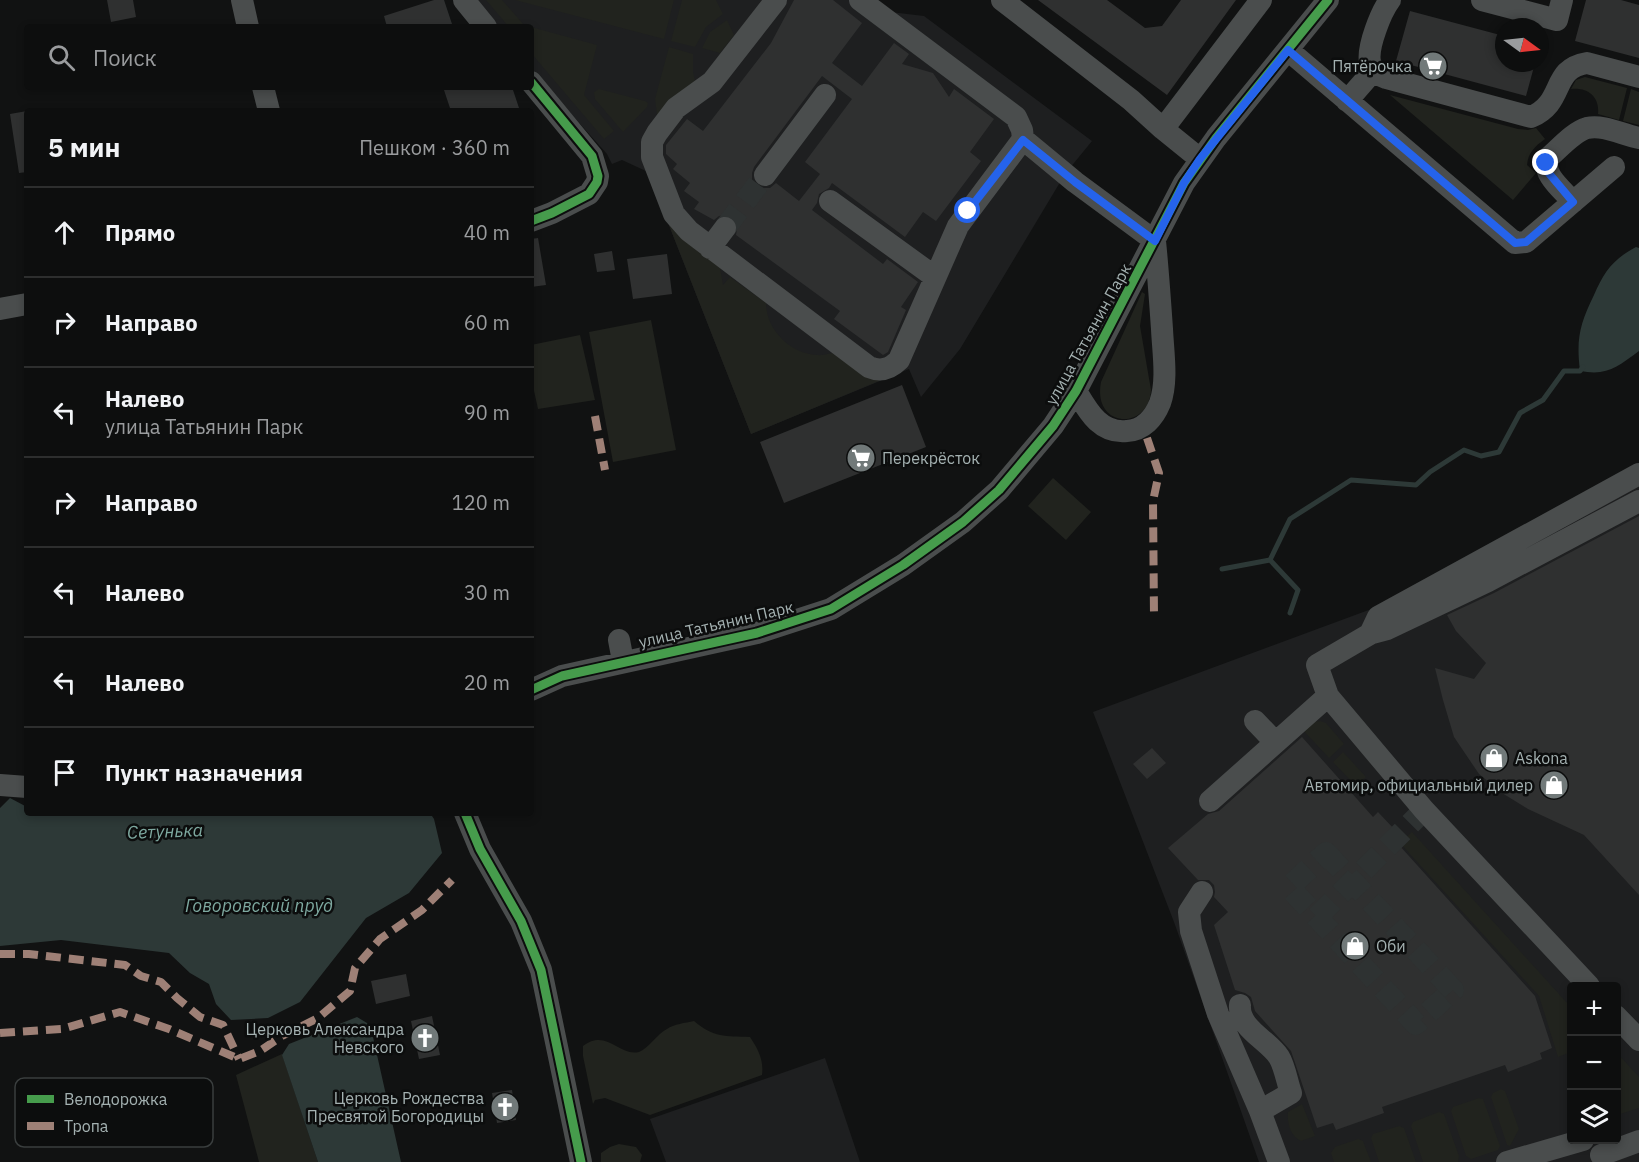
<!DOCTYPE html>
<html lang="ru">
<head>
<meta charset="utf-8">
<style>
  body { margin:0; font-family:"IBM Plex Sans",sans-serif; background:#1b1c1c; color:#f1f3f6 }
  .controls { position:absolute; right:18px; bottom:18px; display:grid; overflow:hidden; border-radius:6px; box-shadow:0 3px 9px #0003 }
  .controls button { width:54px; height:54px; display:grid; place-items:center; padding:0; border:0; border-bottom:2px solid #2d2e2e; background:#0d0e0e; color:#f1f3f6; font:30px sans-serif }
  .compass { position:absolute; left:1495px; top:18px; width:54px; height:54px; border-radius:50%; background:#0d0e0e; box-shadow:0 3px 9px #0003; rotate:105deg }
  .stop { position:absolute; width:18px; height:18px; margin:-14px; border:4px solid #2563eb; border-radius:50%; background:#fff }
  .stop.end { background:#2563eb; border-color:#fff; box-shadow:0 2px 6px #0008 }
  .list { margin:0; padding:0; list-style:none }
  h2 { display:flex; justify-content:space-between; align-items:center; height:78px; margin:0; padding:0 24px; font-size:26px }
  h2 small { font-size:20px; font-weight:400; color:#9a9c9e }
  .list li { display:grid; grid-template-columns:39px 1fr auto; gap:18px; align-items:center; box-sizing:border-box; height:90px; padding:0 24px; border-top:2px solid #2d2e2e }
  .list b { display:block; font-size:22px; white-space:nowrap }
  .list p { margin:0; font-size:20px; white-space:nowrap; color:#9a9c9e }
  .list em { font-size:20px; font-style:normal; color:#9a9c9e }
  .icon { flex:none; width:33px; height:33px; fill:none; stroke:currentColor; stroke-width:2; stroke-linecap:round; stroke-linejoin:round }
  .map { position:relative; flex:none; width:1639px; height:1162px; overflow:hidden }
  .search { position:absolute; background:#0d0e0e; box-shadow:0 3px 9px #0003; left:24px; top:24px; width:510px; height:66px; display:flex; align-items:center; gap:15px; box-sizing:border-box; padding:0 21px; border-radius:6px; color:#9a9c9e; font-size:22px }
  .panel { position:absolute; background:#0d0e0e; box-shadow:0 3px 9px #0003; left:24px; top:108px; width:510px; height:708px; border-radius:6px }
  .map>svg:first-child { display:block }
</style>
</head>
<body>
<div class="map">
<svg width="1639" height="1162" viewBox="0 0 1639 1162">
  <rect width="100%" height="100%" fill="#111212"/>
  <path fill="#1e1f20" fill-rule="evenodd" d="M470,0H869L882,11L924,16L1092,141L1065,174L960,349L921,397L909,369L751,434L648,172L622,160L612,164L607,154L531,69V27H494Z
    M1639,480V1162H1259L1174,922L1093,712L1466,574ZM1572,986H1616V1140H1572Z
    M825,1058L860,1162H666L650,1119Z"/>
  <path fill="#21231e" d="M486,0H502L524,25L530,27H509Z
    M515,0H674L664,39Z
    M682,0H716L723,14L706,27L695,47L671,41Z
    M727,20L734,35L720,53L702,48L710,32Z
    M531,27L597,45L584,95L614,131L604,139L531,53Z
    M669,47L693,54V72L696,85L657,115L655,99Z
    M1585,77L1627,88L1619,120L1598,114C1600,97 1588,87 1571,89L1576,80Z
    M599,89L645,101L648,103L647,107L623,132L595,99L594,92Z
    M1631,89L1639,92V125L1623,121Z
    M1390,95L1518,129L1528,130L1536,128L1545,139C1535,146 1528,153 1527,165L1536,173L1513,200Z
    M669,225L719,262L723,285L730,277L766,303C766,330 791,354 817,355C825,356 834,351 841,353C851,355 875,372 886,378L751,434Z
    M1142,292L1145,294L1140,326L1151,390C1149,431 1092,429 1101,382Z
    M651,320L676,450L613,462L589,332Z
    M580,335L595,400L538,409L531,377V345Z
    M1053,478L1091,512L1066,540L1028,506Z
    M1320,721L1326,723L1344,744L1329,758L1302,729L1312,722Z
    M1343,752L1366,777L1356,786L1333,762Z
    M1412,832L1568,1004L1571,1014V1052L1558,1057L1539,996L1400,843Z
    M694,1021C714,1038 725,1036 750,1037C758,1049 764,1060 762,1075L650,1115L605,1098L595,1100L593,1104L583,1056V1046C607,1028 619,1057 639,1052C648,1049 657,1034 667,1029C674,1024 685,1023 694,1021Z
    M1617,1053L1639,1077V1108L1617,1115Z
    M282,1054L318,1162H259L236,1075Z
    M1501,1089L1505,1091L1519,1129L1510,1146L1507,1145L1491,1097L1493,1093Z
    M1479,1098L1483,1099L1500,1146L1498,1150L1471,1159L1466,1156L1451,1111L1453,1107Z
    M1302,1104L1315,1136L1301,1141C1290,1136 1287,1123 1288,1112Z
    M1439,1112L1444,1114L1459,1156L1458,1162H1423L1411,1126L1413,1122Z
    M1399,1126L1404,1128L1416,1162H1379L1371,1138L1373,1134Z
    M1358,1139L1363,1141L1371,1162H1334L1331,1153L1335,1147Z
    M619,1144L636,1147L642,1155L640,1162H601V1153L610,1147Z"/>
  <path fill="#2d3937" d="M1636,247L1639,248V351C1617,367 1608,376 1580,371C1576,338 1580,324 1594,295C1604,272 1613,259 1636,247Z
    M10,798L27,807V813L39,814L430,813L434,819L442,853L409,893L366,918L300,1002L268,1018L231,1020L216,1004L209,984L190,973L169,953L61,940L0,946V808Z
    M357,1017L367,1023L373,1037L401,1162H318L282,1055L289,1044Z"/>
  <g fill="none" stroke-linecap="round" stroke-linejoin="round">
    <path stroke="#2d3937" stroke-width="5" d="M1270,560L1298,590L1290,613
      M1222,569L1270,560L1290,519L1351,480L1416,485L1430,472L1464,450L1481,456L1499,452L1520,413L1543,400L1564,371H1580L1583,367"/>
  </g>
  <path fill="#2f3030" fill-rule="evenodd" d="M107,0H133L136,17L111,22Z
    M434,0H444L453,27H387L384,16Z
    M794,0H833L862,23L832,63L862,86L894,43L909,54L902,64L933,73L949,97L954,89L994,119L970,152L981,161L936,221L923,212L905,237L832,183L829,188L819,194L817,203L812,210L883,264L887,259L918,282L901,307L906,310L888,352L883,355L834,319L840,311L736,235L738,223L734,218L726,215L719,216L714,220L694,209L699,202L684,191L690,183L673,169L677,164L666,154V145L687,119L703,131L771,43ZM822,76L852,99L805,162L820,174L799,201L776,183L770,188H764L757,186L752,180V173L754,167Z
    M1038,0H1107L1145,28L1162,26L1181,0H1236L1167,95Z
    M1586,0H1621L1639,5V58L1575,41Z
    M1410,11L1504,36V63H1535L1526,96L1396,61Z
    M443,87H512L520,111H451Z
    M27,111V172L19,173L10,114Z
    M538,238L546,285L531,287V239Z
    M612,251L615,270L597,272L594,254Z
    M667,254L672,294L633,299L627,259Z
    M902,385L926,447L784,503L760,442Z
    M1639,516V895L1584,835L1528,809L1502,793L1479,774L1454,737L1443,700L1435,668L1474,679L1486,663L1456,631L1447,615L1494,593Z
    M1302,737L1373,817L1378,812L1395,830L1390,835L1535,996L1552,1048L1540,1053L1542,1059L1508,1072L1505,1065L1382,1107L1384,1113L1336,1130L1333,1123L1317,1128L1291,1051L1255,1011L1251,997L1245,993L1235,990L1214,925L1228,912L1214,897L1215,892L1214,885L1209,880H1198L1168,848L1208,814L1219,811Z
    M1152,748L1166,763L1147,779L1133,764Z
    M406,974L410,996L376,1004L371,981Z
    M432,1016L440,1055L419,1059L411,1021Z
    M512,1090L516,1120L497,1123L492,1093Z"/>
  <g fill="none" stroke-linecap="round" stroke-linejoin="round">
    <path stroke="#2e3232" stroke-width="22" stroke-dasharray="22 11" stroke-linecap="butt" d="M725,228L765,175
      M1326,853L1453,990L1416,1024L1289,887Z
      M1317,917L1424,810"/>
    <path stroke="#4a4d4d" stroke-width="22" d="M242,0L248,27
      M464,0L486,27
      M776,0L712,82L676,108L657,133L652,142V157L674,214L689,231L869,367C881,372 890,369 899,360L958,226L1023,139L1075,182L1155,241C1158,271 1160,300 1162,329C1163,352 1168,381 1160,403C1154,418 1143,430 1127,431C1100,434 1088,411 1076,391
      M860,0L1016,117L1022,130L1023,139
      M1002,0L1131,100L1163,129L1200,159
      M1390,0C1381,12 1367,47 1370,62C1372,70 1378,75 1386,78L1531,117C1566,102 1550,69 1587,63L1639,77
      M1482,0L1557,20L1562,0
      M1288,50L1515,243L1526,242L1614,167
      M531,82L592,156L598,176L597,182L589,194L552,213L531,221
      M263,87L269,111
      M1347,101L1374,70
      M1163,129L1261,0
      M765,175L825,95
      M830,201L935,277
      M1573,202C1563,190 1541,174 1548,158C1559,149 1573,132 1587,128C1603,124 1623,135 1639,138
      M710,248L725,228
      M0,309L27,304
      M1372,633L1387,629L1488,581L1639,501
      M619,640L623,661
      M531,690L562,676L757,633L831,609L903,565L963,522L999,490L1053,426L1076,391L1184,183L1216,138L1328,0
      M1255,721L1275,742
      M0,785L27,787
      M1210,801L1328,696
      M465,813L480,849L521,921L541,970L581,1162
      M1202,892L1189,912L1191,931L1218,1014L1260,1111
      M1589,986L1424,810L1328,696L1317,665L1370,634L1378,617L1639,474
      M1240,1005C1238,1028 1268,1040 1279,1057C1285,1067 1287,1082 1291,1093L1260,1111L1279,1162
      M1616,1016L1639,1040
      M1601,1155L1639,1141
      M1507,1162L1583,1140"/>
    <path stroke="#9e8076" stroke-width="8" stroke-dasharray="15 8" stroke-linecap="butt" d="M595,416L605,470
      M1147,438L1159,473L1153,501L1154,616
      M0,954H29L125,965L141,976L161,982L177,998L200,1017L223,1025L239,1059
      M0,1033L62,1029L120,1012L169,1029L239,1059L260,1051L282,1036L318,1018L350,991L355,968L380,939L422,910L452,880"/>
    <g stroke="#0c0d0d" stroke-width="13">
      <path id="cycleway" d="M531,82L592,156L598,176L597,182L589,194L552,213L531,221
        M531,690L562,676L757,633L831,609L903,565L963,522L999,490L1053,426L1076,391L1184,183L1216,138L1328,0
        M465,813L480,849L521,921L541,970L581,1162"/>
    </g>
    <use href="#cycleway" stroke="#469c4c" stroke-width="9"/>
  </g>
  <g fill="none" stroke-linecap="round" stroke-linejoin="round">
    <path stroke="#2563eb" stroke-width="8" d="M968,211L1023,140L1075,182L1155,241L1184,183L1200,159L1288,50L1515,243L1526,242L1573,202L1547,171L1546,163"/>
  </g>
  <defs>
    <g id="supermarket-disc" transform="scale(1.5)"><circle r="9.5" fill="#717979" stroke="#0c0d0d"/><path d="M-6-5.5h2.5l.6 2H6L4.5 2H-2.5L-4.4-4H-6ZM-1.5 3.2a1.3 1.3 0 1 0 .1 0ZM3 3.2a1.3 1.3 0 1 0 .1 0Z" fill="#fff"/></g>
    <g id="shop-disc" transform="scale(1.5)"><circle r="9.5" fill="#717979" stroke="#0c0d0d"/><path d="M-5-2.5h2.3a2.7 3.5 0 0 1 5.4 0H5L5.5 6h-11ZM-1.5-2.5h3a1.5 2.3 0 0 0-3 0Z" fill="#fff"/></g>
    <g id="church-disc" transform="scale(1.5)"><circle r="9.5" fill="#717979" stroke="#0c0d0d"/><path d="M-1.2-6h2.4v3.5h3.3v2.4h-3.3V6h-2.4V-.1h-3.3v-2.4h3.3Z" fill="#fff"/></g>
  </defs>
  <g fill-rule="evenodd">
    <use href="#supermarket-disc" x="1433" y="66"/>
    <use href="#supermarket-disc" x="861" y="458"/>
    <use href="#shop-disc" x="1494" y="758"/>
    <use href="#shop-disc" x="1554" y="785"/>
    <use href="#shop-disc" x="1355" y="946"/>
    <use href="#church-disc" x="425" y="1038"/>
    <use href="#church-disc" x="505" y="1107"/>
  </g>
  <g text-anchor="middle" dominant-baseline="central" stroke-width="5" stroke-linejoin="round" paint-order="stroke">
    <g font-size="16" fill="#a4b1b1" stroke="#0c0d0d" text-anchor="end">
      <text x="1412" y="66">Пятёрочка</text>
      <text x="882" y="458" text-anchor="start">Перекрёсток</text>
      <text x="1515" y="758" text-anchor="start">Askona</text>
      <text x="1533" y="785">Автомир, официальный дилер</text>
      <text x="1376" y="946" text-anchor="start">Оби</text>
      <text x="404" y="1029">Церковь Александра<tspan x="404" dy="18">Невского</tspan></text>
      <text x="484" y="1098">Церковь Рождества<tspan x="484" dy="18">Пресвятой Богородицы</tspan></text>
    </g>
    <g font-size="16" fill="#a4b1b1" stroke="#0c0d0d">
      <text transform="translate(1088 334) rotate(-61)">улица Татьянин Парк</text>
      <text transform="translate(716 624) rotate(-13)">улица Татьянин Парк</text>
    </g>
    <g font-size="18" font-style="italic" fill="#7ea9a0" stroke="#0c0d0d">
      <text transform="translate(165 831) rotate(-2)">Сетунька</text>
      <text x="259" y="905">Говоровский пруд</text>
    </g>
  </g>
  <rect x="15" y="1078" width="198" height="69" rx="9" fill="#0c0d0d" stroke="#3a3e3e" stroke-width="1.5"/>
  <rect x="27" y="1095" width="27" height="8" fill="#469c4c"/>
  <rect x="27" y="1122" width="27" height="8" fill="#9e8076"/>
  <g font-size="16" fill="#a4b1b1">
    <text x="64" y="1105">Велодорожка</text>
    <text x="64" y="1132">Тропа</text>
  </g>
</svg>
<div class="controls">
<button>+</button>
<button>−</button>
<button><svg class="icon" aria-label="layers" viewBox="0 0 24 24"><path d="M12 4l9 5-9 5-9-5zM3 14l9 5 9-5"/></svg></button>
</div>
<svg class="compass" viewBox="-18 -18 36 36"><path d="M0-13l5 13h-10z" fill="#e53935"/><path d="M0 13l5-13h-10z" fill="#9a9c9e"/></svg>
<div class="stop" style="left:968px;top:211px"></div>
<div class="stop end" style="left:1546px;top:163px"></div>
<div class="search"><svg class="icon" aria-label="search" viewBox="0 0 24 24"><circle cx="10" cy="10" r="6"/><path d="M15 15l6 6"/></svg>Поиск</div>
<section class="panel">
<h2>5 мин<small>Пешком · 360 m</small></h2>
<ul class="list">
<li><svg class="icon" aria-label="ahead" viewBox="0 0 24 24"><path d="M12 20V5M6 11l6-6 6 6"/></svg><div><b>Прямо</b></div><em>40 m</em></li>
<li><svg class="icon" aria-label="right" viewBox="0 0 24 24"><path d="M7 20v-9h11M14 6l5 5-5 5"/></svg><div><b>Направо</b></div><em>60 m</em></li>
<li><svg class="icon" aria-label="left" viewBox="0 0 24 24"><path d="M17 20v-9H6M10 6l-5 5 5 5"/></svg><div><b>Налево</b><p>улица Татьянин Парк</p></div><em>90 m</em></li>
<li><svg class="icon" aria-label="right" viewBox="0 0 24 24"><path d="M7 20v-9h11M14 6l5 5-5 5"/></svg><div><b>Направо</b></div><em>120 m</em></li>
<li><svg class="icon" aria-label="left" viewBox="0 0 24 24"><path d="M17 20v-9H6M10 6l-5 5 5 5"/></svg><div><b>Налево</b></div><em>30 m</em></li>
<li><svg class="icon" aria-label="left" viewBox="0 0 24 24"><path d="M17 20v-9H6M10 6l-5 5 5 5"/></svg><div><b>Налево</b></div><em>20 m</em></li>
<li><svg class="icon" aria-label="arrive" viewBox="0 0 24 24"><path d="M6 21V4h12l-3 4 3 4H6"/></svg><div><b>Пункт назначения</b></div></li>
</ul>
</section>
</div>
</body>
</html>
